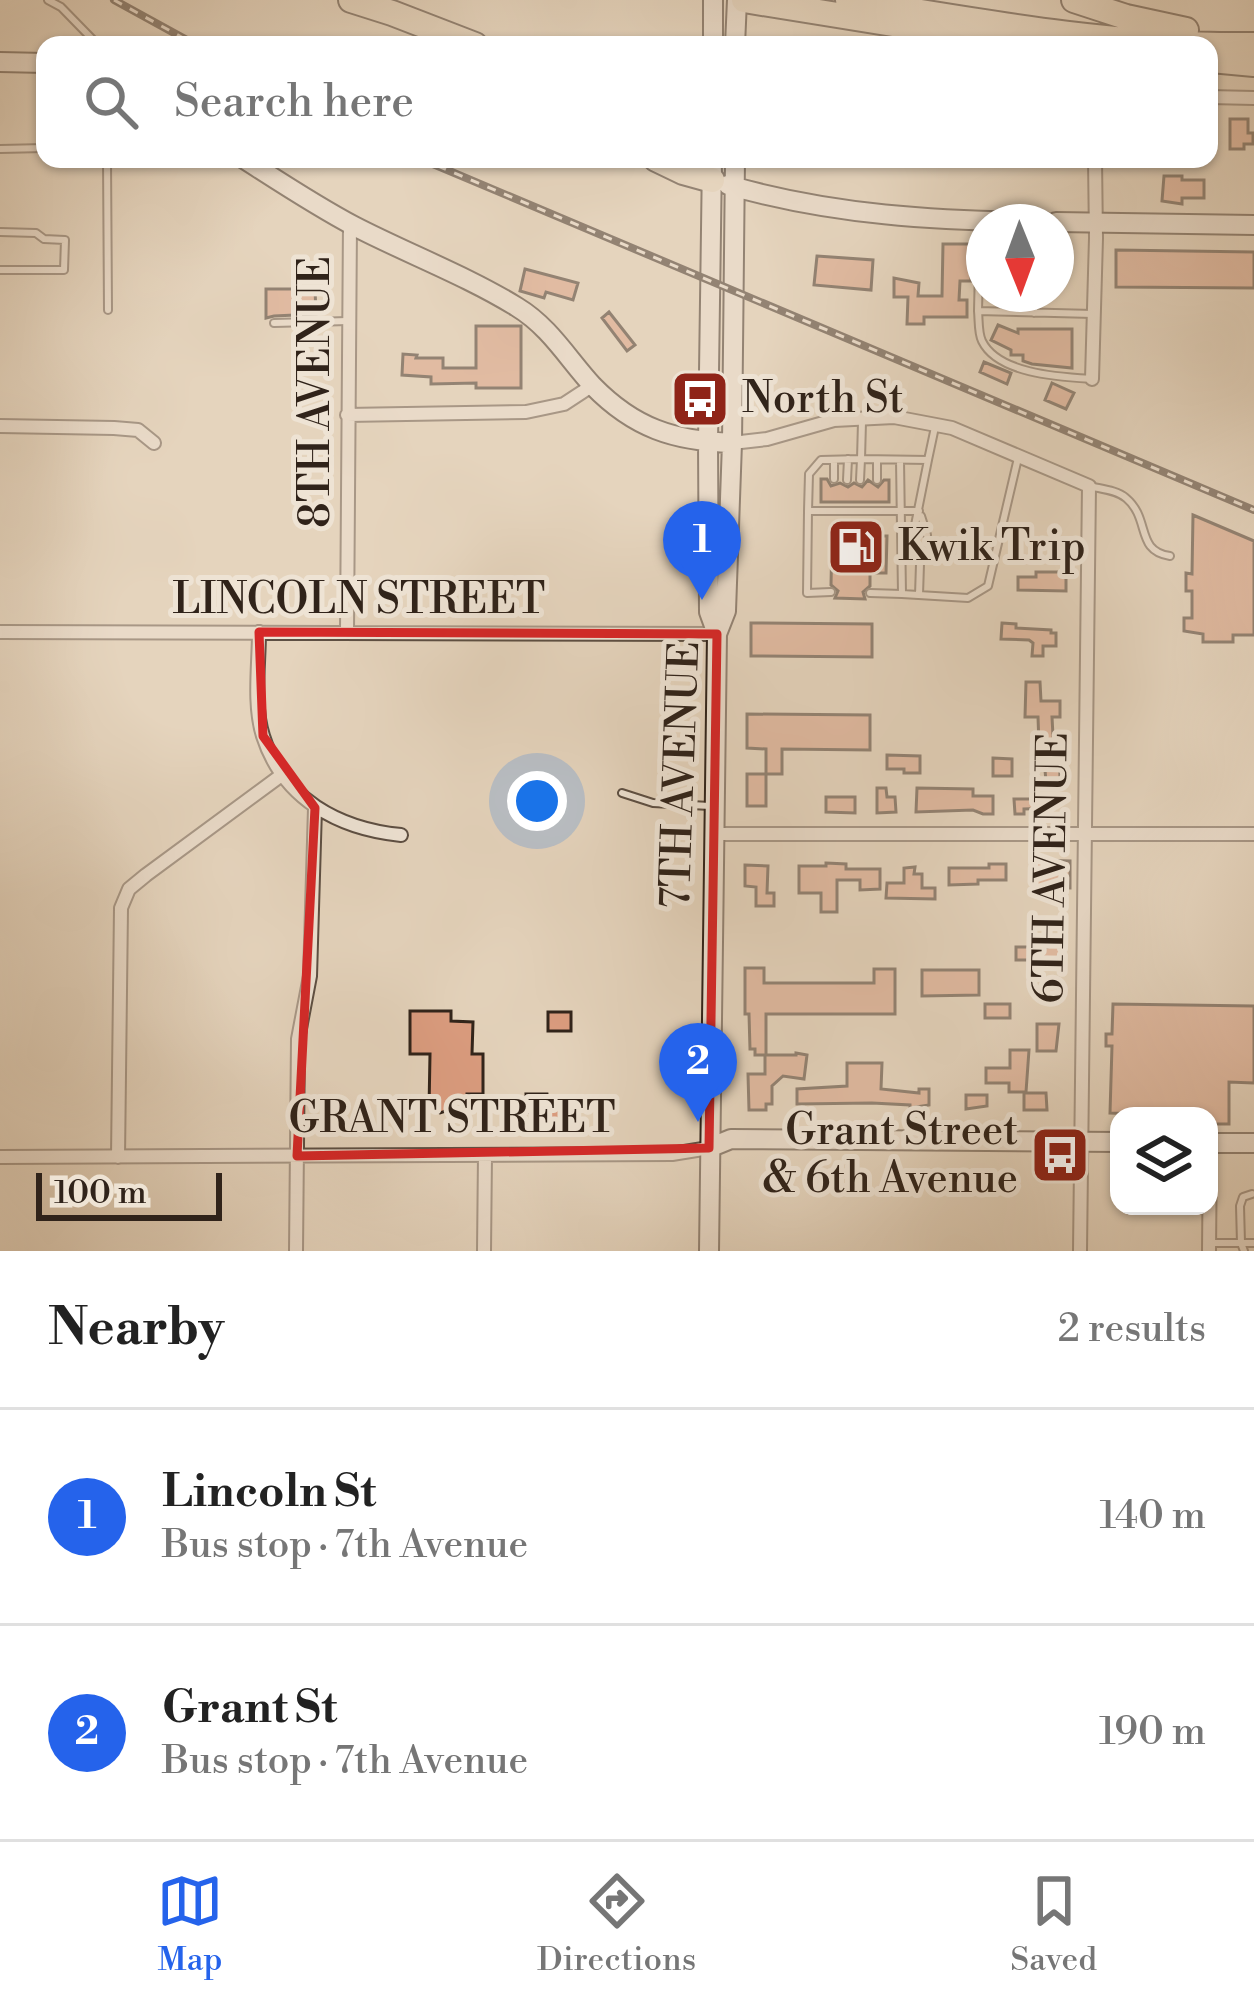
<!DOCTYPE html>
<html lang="en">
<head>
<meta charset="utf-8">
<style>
  body { margin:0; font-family:"Libre Bodoni",serif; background:#f2f2f2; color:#222 }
  .controls { position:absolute; right:36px; bottom:36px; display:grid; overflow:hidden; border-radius:24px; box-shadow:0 3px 9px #0004 }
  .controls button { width:108px; height:108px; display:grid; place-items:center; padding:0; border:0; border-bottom:3px solid #e0e0e0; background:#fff; color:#222; font:60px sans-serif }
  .compass { position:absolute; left:966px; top:204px; width:108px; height:108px; border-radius:50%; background:#fff; box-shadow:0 3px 9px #0004; rotate:179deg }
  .scale { position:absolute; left:36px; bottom:30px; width:186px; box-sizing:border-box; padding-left:12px; border:6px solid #30231a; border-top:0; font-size:33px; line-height:42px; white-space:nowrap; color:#30231a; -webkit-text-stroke:9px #eee3d4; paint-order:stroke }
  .you { position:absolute; left:537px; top:801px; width:42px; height:42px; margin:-30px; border:9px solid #fff; border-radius:50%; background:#1a73e8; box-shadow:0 0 0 18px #1a73e833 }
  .badge { display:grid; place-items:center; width:78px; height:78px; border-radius:50%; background:#2563eb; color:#fff; font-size:39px; font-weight:700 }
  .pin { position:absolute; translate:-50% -99px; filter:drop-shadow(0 3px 6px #0008) }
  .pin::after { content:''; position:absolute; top:63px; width:42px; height:36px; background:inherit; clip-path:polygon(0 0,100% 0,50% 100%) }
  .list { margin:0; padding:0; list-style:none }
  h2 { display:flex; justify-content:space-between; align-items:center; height:156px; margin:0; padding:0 48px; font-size:51px }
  h2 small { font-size:39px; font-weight:400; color:#767676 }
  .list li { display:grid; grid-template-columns:78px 1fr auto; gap:36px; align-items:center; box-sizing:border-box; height:216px; padding:0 48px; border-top:3px solid #e0e0e0 }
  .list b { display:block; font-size:45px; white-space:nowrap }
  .list p { margin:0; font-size:39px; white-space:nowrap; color:#767676 }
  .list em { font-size:39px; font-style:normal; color:#767676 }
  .icon { flex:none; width:66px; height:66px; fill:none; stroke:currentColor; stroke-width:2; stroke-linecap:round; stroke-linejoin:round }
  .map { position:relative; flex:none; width:1254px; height:1251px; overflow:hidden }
  .search { position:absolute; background:#fff; box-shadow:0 3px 9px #0004; left:36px; right:36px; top:36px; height:132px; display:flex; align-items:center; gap:30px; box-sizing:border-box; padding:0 42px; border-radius:24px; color:#767676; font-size:45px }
  .sheet { height:588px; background:#fff }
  nav { display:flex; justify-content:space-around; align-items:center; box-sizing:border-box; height:168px; border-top:3px solid #e0e0e0; background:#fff; font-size:33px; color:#767676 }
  nav a { display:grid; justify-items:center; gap:6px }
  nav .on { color:#2563eb }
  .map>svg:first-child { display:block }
</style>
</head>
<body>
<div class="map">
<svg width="1254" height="1251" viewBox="0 0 1254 1251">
  <rect width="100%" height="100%" fill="#e5d4bd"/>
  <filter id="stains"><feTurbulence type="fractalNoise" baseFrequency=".00167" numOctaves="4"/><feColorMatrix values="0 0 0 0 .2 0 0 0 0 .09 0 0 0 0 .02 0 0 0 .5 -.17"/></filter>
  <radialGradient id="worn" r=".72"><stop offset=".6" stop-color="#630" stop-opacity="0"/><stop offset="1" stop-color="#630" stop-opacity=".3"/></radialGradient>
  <path fill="#dc9d80" stroke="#30231a" stroke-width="3" d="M1230,119H1248V133H1253V144H1244V149H1230Z
    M1164,176H1182V180H1204V198H1182V204L1162,201Z
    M943,244H971V281H960L959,300H967V317H924V324H907L908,297H894V278L919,283L918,296H942Z
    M1116,250L1254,252V288L1116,287Z
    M817,256L873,260L871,290L814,285Z
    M525,269L578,283L573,300L546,292L544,298L520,291Z
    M266,289H315L316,314L274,316L266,318Z
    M609,312L635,345L627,351L602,318Z
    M998,325L1018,333V329H1072V368L1032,364L1023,361V355H1011V350L991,340Z
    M476,326H521V388H476V383L431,384V377L402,375L403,354L417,355L416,358H443V368H476Z
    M984,362L1011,373L1007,384L980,372Z
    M1052,383L1074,393L1066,409L1045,400Z
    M821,479H827L831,486L840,483L848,487L854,483L862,487L868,480L878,487L884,480H889V502H821Z
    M1193,515L1254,541V635H1233V642H1203V634L1184,631V618H1192V591H1186V573L1192,574Z
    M832,536H887L886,573H870V586L863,592L865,599L835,598L838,591L831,585Z
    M1036,572H1066V591L1018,590V577H1036Z
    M751,623L872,624V657L751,656Z
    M1002,623L1016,624V628L1051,630V633H1056V646H1043V656H1032L1033,643L1029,640L1001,639Z
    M1026,682H1040L1041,701H1060V717H1052L1053,736H1059L1060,779H1056V782H1046L1043,745H1039L1038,717H1025Z
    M747,714L870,715V750L782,749V774H766V749L747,748Z
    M887,755L920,756V773H904V769H887Z
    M993,758L1012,759V776H993Z
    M747,774H766V806H747Z
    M877,788H886L887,797H895L896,812L877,813Z
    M917,788L973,789V796H993V814H983L973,810L916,812Z
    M1055,794V808L1024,809V814H1015L1014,799H1037V795Z
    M826,797H855V813L826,812Z
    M1036,860L1070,861V888L1035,887Z
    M826,863L846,864V869H880V889L860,890V880H837V912H821V893H799V866H826Z
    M989,864H1006V880H978V884L949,885V868H989Z
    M745,865L768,866L767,893H774V906H756V887L745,886Z
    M915,867L914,874H922V888H935V899L886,898L887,883H904V868Z
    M1047,942H1060V960H1016V947H1047Z
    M745,968H764V983H874V969H895V1014H766V1055H755V1049H750L749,1014H745Z
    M922,970H979V995L922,996Z
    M1042,978H1058V1002H1043Z
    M985,1004H1010V1018H985Z
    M1113,1004L1254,1006V1083L1229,1082V1124H1209V1116L1110,1113L1112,1046H1106V1034H1112Z
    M410,1011H451V1021L473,1022L472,1054H483V1094H467V1101H452V1109L440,1113L429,1109L430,1054H410Z
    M548,1012H571V1031H548Z
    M1037,1024H1059L1056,1051H1037Z
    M1010,1050H1029L1026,1092H1009V1083H986V1068H1010Z
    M796,1053L807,1055L804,1079L783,1076L772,1086V1104H766V1110H749L748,1074H765V1055H796Z
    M847,1063H882L881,1089L919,1093V1089H929V1105L910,1108V1105L872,1103L797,1104V1089L847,1086Z
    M1024,1093H1046L1047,1110H1024Z
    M526,1094H547L548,1102H564V1121L547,1122V1112H527Z
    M966,1095H987V1106L966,1109Z"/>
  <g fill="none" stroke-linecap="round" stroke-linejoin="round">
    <g stroke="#5d4f43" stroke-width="10">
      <path id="lane" d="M48,0L61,7L98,45
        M0,149L45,148
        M107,159L108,310
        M980,226L978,311L1093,314
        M0,232L36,233L44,239L65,240L64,270H0
        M978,311C979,321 978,333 982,341C998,374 1060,377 1092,379
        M1034,313V294
        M274,323L348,321
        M862,422L861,459L928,460L935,427
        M834,460V479
        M900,460L902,594L968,598L988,586L1018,458
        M847,480L848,459
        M860,480L861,459L821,460L809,474L808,511H919
        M877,480V460
        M1089,486C1101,489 1117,490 1126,498C1151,519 1135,551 1170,556
        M808,511L807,593L831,592
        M921,516L927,535
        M913,535L928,460
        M913,548L920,564L919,595
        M920,564L927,548
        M870,593L902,594
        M622,793L653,803L710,806
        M1209,1243H1241L1240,1206L1243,1197L1252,1194
        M1244,1251L1241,1243H1254"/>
    </g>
    <g stroke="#5d4f43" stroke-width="16">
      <path id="street" d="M1209,97L1254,98
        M1092,379L1096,238L1095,159
        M347,415L526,412L564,404L593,385
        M0,426L114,428L138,430L154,443
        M732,443L767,439L834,420L894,417L952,428L1089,486L1080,1251
        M0,632L717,634
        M259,632C259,665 253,704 263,736C283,799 339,829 401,835
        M347,632L350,224
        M713,834H1254
        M0,1157L672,1154L709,1148
        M118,1157L121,908L129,889L146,875L283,774
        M296,1251L298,1039L310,976L315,808
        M484,1251L485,1155
        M1209,1251L1210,1143"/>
    </g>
    <g stroke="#30231a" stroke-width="22">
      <path id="secondary" d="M713,45V0
        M735,45L737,0
        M0,62L45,63
        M244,159C280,182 316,206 354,226C406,253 467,276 517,307C550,327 568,359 593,386C634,428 674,441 732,443
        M712,159L708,443L709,612L717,634
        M728,185C832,215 937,221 1044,222
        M1056,222L1254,225
        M1209,1143H1254
        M709,1148L731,1139L1119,1142
        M709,1251L717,634L726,611L732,443L735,159"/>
    </g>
    <g stroke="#30231a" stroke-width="28">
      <path id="highway" d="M351,0L392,13L475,45
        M744,0L1023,45
        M848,0C981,22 1118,47 1254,45
        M1074,0L1126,17L1186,30
        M1211,60L1254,64
        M656,159L683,172L712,180"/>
    </g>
    <use href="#lane" stroke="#eee3d4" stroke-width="6"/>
    <use href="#street" stroke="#eee3d4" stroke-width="12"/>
    <use href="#secondary" stroke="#eee3d4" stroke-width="18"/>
    <use href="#highway" stroke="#e5d4bd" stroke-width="24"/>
    <g stroke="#30231a" stroke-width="8">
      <path id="rail" d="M114,0L196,45
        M421,159L1254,510"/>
    </g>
    <use href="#rail" stroke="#eee3d4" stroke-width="3" stroke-dasharray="9" stroke-linecap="butt"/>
  </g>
  <path d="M0 0H1254V1251H0ZM259,632L717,634L709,1148L297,1156L315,808L263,736Z" fill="#e5d4bd" fill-opacity=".55" fill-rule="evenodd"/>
  <path fill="none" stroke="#d62828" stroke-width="9" stroke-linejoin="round" d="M259,632L717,634L709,1148L297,1156L315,808L263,736Z"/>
  <defs>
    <g id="bus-square" transform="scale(3)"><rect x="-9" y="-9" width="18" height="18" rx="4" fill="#8f2418" stroke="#eee3d4"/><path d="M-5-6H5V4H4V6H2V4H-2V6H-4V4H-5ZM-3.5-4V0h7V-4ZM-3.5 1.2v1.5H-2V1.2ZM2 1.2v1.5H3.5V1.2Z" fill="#fff"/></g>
    <g id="fuel-square" transform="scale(3)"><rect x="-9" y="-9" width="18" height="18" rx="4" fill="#8f2418" stroke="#eee3d4"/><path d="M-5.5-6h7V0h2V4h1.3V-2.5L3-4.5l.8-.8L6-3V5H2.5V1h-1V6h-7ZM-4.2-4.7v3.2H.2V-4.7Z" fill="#fff"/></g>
  </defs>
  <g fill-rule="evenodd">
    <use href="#bus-square" x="700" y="399"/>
    <use href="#fuel-square" x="856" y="547"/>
    <use href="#bus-square" x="1060" y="1155"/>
  </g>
  <g text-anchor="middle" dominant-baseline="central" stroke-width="10" stroke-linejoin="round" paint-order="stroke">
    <g font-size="42" fill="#30231a" stroke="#eee3d4">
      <text transform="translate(316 392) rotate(-90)">8TH AVENUE</text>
      <text x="359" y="600">LINCOLN STREET</text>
      <text transform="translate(681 775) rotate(-88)">7TH AVENUE</text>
      <text transform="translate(1052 868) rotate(-89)">6TH AVENUE</text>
      <text x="452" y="1119">GRANT STREET</text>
    </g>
    <g font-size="42" fill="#30231a" stroke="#eee3d4" text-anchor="start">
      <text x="742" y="399">North St</text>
      <text x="898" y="547">Kwik Trip</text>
      <text x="1018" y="1131" text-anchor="end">Grant Street<tspan x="1018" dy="48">&amp; 6th Avenue</tspan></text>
    </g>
  </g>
  <rect width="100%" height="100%" filter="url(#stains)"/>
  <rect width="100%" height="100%" fill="url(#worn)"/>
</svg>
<div class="controls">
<button><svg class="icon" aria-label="layers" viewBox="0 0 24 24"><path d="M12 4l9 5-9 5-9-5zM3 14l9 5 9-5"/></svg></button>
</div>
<svg class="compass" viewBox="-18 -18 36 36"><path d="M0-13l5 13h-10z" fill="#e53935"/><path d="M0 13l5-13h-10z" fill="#767676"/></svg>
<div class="scale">100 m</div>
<div class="you"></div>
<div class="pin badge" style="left:702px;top:600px">1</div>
<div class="pin badge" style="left:698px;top:1122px">2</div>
<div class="search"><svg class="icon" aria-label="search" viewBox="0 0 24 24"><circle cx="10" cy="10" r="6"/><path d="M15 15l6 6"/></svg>Search here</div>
</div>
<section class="sheet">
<h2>Nearby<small>2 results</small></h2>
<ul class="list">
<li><span class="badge">1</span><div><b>Lincoln St</b><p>Bus stop · 7th Avenue</p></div><em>140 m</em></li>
<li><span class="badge">2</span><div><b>Grant St</b><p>Bus stop · 7th Avenue</p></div><em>190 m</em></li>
</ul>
</section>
<nav>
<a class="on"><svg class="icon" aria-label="map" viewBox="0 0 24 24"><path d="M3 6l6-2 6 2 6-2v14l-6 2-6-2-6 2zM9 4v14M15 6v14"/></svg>Map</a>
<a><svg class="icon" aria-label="directions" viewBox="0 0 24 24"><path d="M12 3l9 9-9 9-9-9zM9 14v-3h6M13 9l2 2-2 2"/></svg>Directions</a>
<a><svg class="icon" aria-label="saved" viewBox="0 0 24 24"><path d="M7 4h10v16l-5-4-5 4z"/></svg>Saved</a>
</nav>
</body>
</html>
